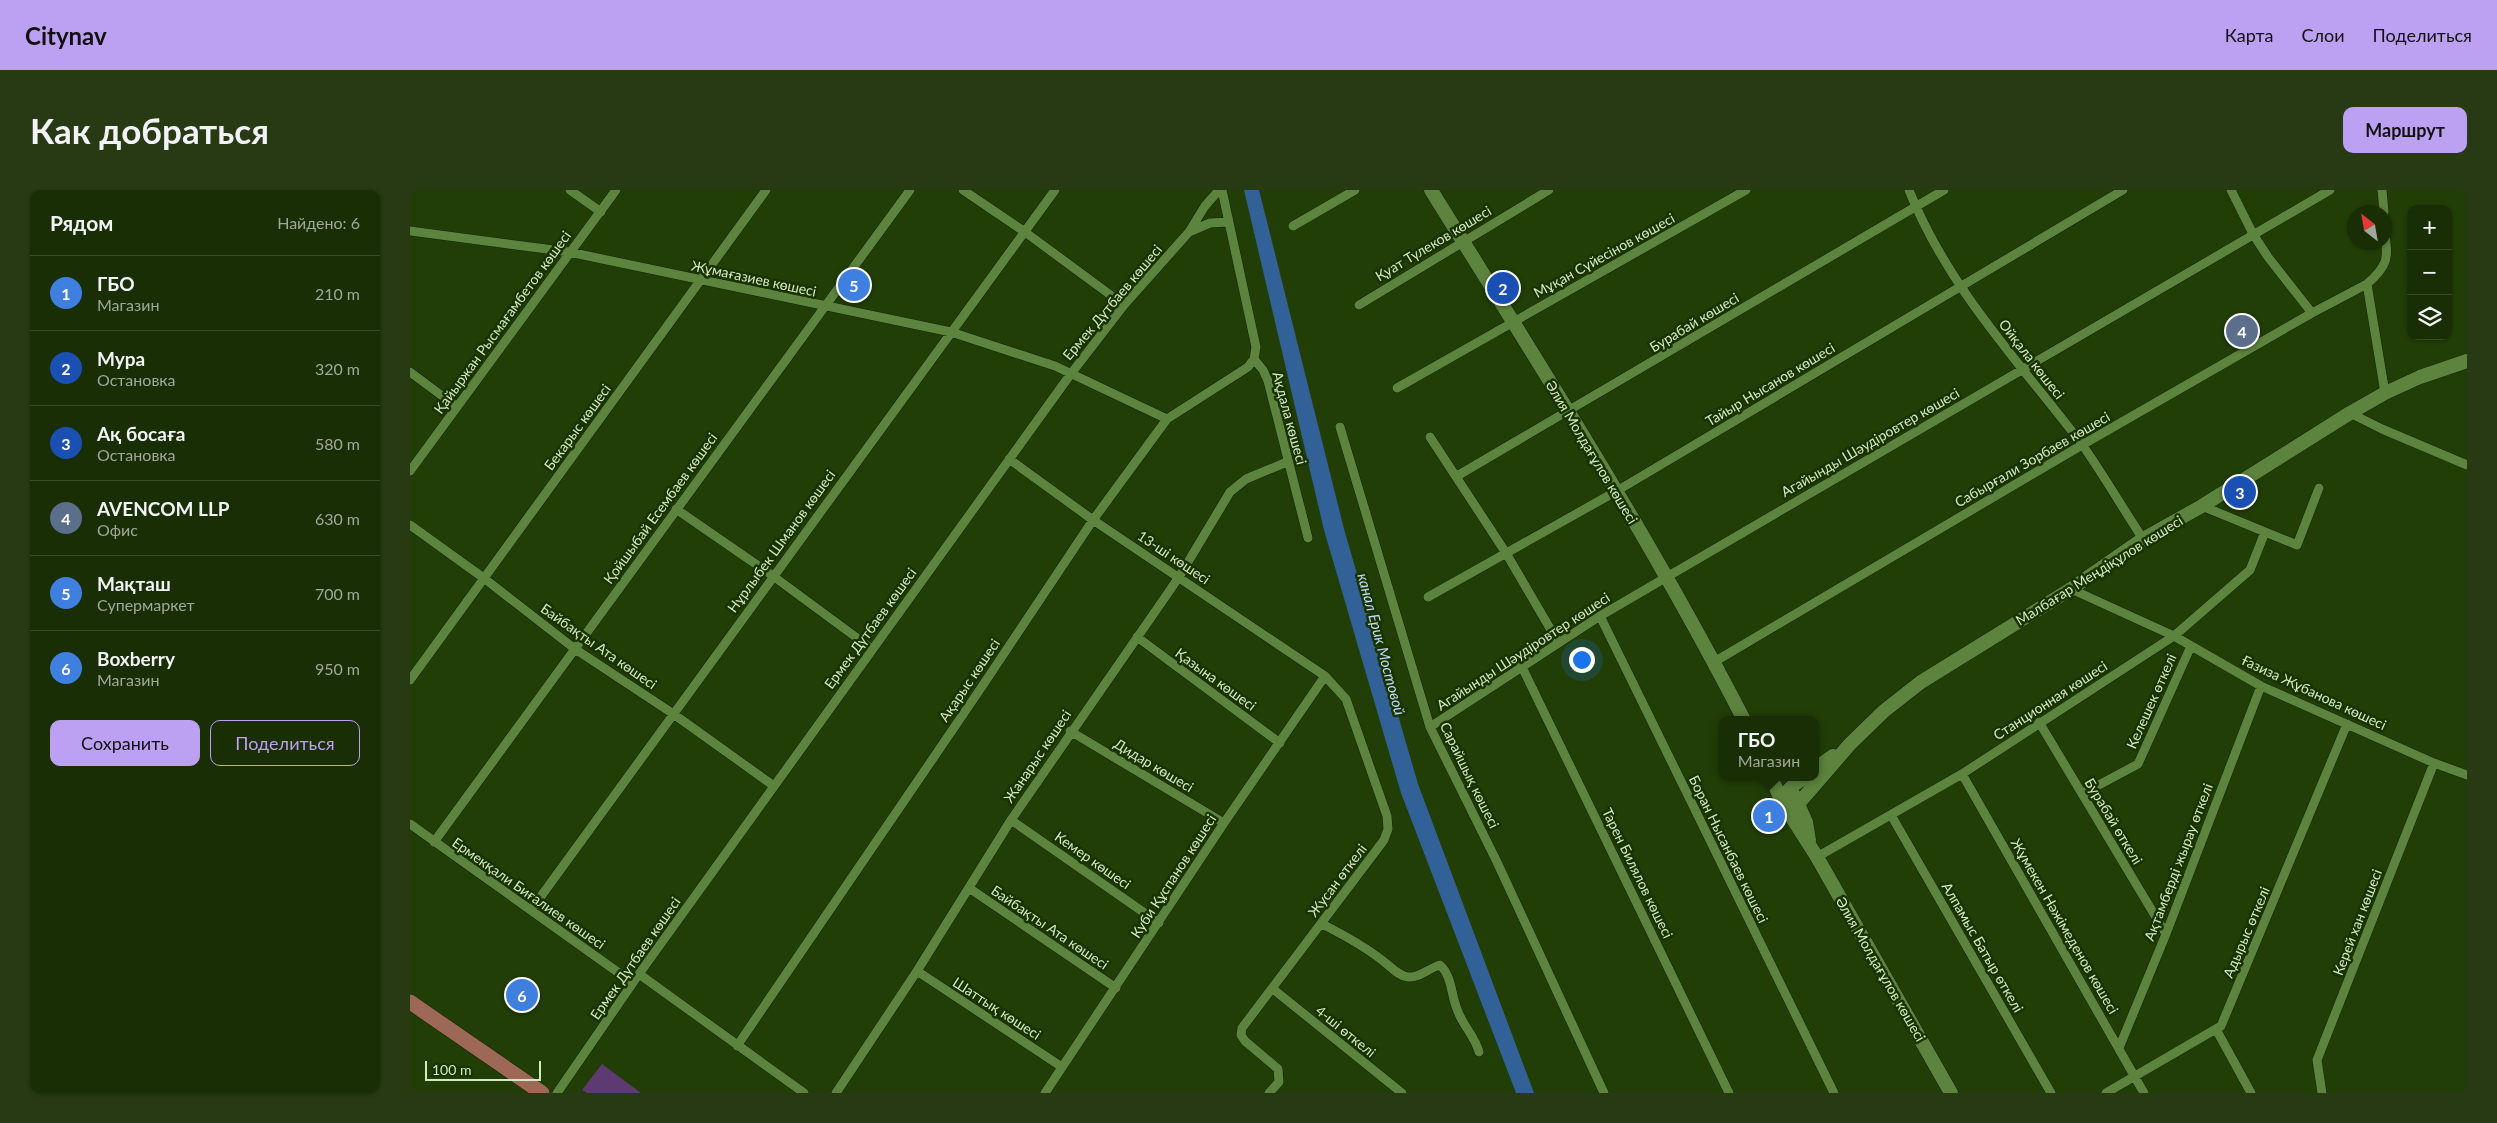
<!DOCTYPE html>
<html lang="ru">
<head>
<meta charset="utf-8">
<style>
  body { margin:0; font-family:Lato,sans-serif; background:#273a13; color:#f1f3f6 }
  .controls { position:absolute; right:15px; top:15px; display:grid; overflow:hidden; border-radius:10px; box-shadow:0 1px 4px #0004 }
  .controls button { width:45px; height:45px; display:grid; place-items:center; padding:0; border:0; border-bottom:1px solid #384a27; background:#1a2e05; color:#f1f3f6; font:25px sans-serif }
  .compass { position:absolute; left:1937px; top:15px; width:45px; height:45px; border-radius:50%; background:#1a2e05; box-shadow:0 1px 4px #0004; rotate:329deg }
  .scale { position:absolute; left:15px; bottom:12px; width:116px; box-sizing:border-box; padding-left:5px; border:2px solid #d4eac5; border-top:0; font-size:14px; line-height:18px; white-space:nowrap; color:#d4eac5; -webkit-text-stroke:4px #183300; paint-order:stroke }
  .you { position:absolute; left:1171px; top:469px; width:18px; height:18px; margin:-12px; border:4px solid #fff; border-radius:50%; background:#1a73e8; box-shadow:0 0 0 8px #1a73e833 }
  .badge { display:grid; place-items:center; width:32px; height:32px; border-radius:50%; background:#bca0f2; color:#fff; font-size:16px; font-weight:700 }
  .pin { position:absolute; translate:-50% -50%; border:2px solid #fff; box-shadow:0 1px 5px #0006 }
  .popup { position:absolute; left:1309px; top:526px; width:100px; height:65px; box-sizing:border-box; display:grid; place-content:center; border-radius:10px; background:#1a2e05; filter:drop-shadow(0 1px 4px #0005); font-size:16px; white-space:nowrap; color:#9fa89a }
  .popup b { font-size:19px; color:#f1f3f6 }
  .popup::after { content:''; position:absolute; left:50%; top:100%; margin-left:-10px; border:10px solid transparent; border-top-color:#1a2e05 }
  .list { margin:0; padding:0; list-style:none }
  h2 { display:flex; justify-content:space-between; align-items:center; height:65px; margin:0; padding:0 20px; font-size:21px }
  h2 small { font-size:16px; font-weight:400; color:#9fa89a }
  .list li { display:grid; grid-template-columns:32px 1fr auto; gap:15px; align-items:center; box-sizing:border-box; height:75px; padding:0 20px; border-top:1px solid #384a27 }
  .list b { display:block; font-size:19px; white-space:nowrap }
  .list p { margin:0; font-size:16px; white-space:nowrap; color:#9fa89a }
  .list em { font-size:16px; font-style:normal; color:#9fa89a }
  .actions { display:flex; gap:10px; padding:15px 20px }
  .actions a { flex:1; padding:11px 0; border:1px solid #bca0f2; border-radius:10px; text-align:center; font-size:18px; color:#bca0f2 }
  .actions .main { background:#bca0f2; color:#111 }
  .icon { flex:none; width:28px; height:28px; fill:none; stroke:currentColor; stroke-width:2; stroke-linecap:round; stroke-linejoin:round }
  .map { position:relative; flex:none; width:2057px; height:903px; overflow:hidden; border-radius:10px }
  header { display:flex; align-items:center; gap:30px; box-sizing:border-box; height:70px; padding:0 25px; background:#bca0f2; color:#111 }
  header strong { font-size:24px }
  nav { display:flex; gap:28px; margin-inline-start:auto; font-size:18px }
  .intro { display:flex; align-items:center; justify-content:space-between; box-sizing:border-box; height:120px; padding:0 30px }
  h1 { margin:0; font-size:35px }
  .button { padding:12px 22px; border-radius:10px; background:#bca0f2; color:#111; font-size:18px; font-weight:700 }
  main { display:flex; gap:30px; padding:0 30px }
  aside { flex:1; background:#1a2e05; border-radius:10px; box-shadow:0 1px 4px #0004 }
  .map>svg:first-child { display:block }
</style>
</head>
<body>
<header>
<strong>Citynav</strong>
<nav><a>Карта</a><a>Слои</a><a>Поделиться</a></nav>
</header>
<div class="intro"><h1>Как добраться</h1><a class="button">Маршрут</a></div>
<main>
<aside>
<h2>Рядом<small>Найдено: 6</small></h2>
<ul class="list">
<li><span class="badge" style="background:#3f7fe0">1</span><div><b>ГБО</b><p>Магазин</p></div><em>210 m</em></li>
<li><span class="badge" style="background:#1a4fb4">2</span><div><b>Мура</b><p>Остановка</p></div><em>320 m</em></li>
<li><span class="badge" style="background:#1a4fb4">3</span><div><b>Ақ босаға</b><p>Остановка</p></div><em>580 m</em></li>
<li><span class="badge" style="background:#5c6f8a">4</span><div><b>AVENCOM LLP</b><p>Офис</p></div><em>630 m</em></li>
<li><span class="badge" style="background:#3f7fe0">5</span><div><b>Мақташ</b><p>Супермаркет</p></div><em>700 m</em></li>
<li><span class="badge" style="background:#3f7fe0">6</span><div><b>Boxberry</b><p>Магазин</p></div><em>950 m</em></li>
</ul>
<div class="actions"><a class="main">Сохранить</a><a>Поделиться</a></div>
</aside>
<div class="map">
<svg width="2057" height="903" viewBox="0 0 2057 903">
  <rect width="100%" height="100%" fill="#223e07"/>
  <path fill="#5d3a6f" d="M192,874L231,903H177L172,900Z"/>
  <path fill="#316197" d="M834,0H849L934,339L1008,594L1124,903H1106L991,603L914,340Z"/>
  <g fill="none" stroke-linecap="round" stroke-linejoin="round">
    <g stroke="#102300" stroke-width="10">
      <path id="street" d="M160,0L191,22
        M553,0L615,42L714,115
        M812,0L846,157L844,169L853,180L858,191L898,348
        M1499,0C1537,96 1609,172 1671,253C1693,284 1712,317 1733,349
        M1821,0L1843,44L1858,67L1902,123
        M1972,0L1974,22
        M1974,35C1977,66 1982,72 1957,94L1975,203
        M883,36L945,0
        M0,41L159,62L541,142L645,176L757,229
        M779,42L800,33L819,32
        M949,115L1139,0
        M0,182L47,217
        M987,198L1336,0
        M1940,223L1972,239L2057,275
        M930,237L1020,537L1087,672L1194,903
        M1020,247L1096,363L1148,452
        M599,269L683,330L915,486L936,509L977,626L978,639L974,650L832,838L831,845L835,851L868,879L869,892L859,903
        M0,281L206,0
        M1047,286L1534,0
        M1792,316L1887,355L1909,298
        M266,319L363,386L462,459
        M0,335L75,389L165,459L262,523L364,596
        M1661,399L1764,446L1851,496L2024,573L2057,585
        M1018,407L1205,302L1713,0
        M1190,426L1424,903
        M727,447L870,553
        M1304,472L1672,255L1902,123L1957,94
        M1111,475L1319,903
        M0,490L356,0
        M1629,532L1756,744
        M1020,537L1190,426L1920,0
        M660,541L814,633
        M1552,584L1734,903
        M1672,604L1728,574L1781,456
        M1481,625L1641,903
        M601,630L749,733
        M0,634L223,793
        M24,652L500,0
        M1407,667L1552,584L1764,446L1840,380L1855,342
        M559,698L706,798
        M121,720L645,0
        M912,734C936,746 958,758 978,775C984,780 990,786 998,787C1010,788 1019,778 1030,775C1042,786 1041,805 1047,819C1052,835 1065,846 1069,862
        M507,781L652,877
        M229,784L394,903
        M863,799L992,903
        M1807,841L1841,903
        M327,856L571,498L683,330L757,229L838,177L844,169
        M1709,858L1756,744L1851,496
        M147,903L229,784L660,185L714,115L779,42L795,16L809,0
        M426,903L507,781L601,630L769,387L820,302L836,289L877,272
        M635,903L814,633L915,486
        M1696,903L1811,836L1937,534
        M1912,903L1907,870L2024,573"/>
    </g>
    <g stroke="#102300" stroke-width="15">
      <path id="secondary" d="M1021,0C1129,174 1240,347 1334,530
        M1405,579L1423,566
        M1361,587L1372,612L1407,667L1541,903
        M1395,587C1385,594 1375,600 1372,612L1380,615L1389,613L1440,554L1474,521L1511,492L1661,399L1733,349L1792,316L1940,223L1975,203L2010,187L2057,171
        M1384,605L1396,632L1399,650"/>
    </g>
    <g stroke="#102300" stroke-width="16">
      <path id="primary" d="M0,812L132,903"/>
    </g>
    <use href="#street" stroke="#5d843e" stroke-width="9"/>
    <use href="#secondary" stroke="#5d843e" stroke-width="14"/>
    <use href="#primary" stroke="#9e6857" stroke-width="15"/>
  </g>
  <g text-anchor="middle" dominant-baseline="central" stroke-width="5" stroke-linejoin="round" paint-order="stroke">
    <g font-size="14" fill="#d4eac5" stroke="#183300">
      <text transform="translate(1023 53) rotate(-31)">Қуат Түлеков көшесі</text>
      <text transform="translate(1194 65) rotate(-29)">Мұқан Сүйесінов көшесі</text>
      <text transform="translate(344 88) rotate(12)">Жұмағазиев көшесі</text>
      <text transform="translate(702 112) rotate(-50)">Ермек Дүтбаев көшесi</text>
      <text transform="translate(92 132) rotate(-54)">Қайыржан Рысмағамбетов көшесі</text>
      <text transform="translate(1284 132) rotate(-31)">Бурабай көшесi</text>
      <text transform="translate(1622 169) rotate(52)">Ойқала көшесі</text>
      <text transform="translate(1360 194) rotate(-31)">Тайыр Нысанов көшесi</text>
      <text transform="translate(880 228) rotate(75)">Ақдала көшесі</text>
      <text transform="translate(167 237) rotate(-54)">Бекарыс көшесі</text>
      <text transform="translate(1460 252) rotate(-30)">Агайынды Шәудіровтер көшесi</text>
      <text transform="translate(1182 262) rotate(59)">Әлия Молдағұлов көшесі</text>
      <text transform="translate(1622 269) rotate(-30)">Сабырғали Зорбаев көшесі</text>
      <text transform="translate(250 318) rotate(-54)">Қойшыбай Есембаев көшесі</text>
      <text transform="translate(371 351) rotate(-54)">Нұрлыбек Шманов көшесі</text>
      <text transform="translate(764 367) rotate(34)">13-ші көшесi</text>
      <text transform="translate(1689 380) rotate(-32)">Малбағар Меңдіқұлов көшесі</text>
      <text transform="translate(460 438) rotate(-54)">Ермек Дүтбаев көшесi</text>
      <text transform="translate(189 456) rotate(35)">Байбақты Ата көшесі</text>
      <text transform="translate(1113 461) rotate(-33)">Агайынды Шәудіровтер көшесi</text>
      <text transform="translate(806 489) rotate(36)">Қазына көшесі</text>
      <text transform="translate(559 490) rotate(-56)">Ақарыс көшесi</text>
      <text transform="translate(1904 502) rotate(25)">Ғазиза Жұбанова көшесі</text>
      <text transform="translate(1640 510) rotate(-33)">Станционная көшесі</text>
      <text transform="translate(1741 511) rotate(-66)">Келешек өткелі</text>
      <text transform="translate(627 566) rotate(-56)">Жанарыс көшесі</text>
      <text transform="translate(744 575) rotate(31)">Дидар көшесі</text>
      <text transform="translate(1060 585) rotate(64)">Сарайшық көшесі</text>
      <text transform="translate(1704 631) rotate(59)">Бурабай өткелі</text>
      <text transform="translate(1319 659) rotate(64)">Боран Нысанбаев көшесі</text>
      <text transform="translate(683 670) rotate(35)">Кемер көшесі</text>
      <text transform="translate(1768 672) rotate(-69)">Ақтамберді жырау өткелі</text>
      <text transform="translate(1228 683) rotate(64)">Тарен Билялов көшесі</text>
      <text transform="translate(763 686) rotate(-57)">Куби Құспанов көшесi</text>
      <text transform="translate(927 690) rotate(-53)">Жусан өткелі</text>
      <text transform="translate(119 703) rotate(35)">Ермекқали Биғалиев көшесі</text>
      <text transform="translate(1947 732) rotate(-69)">Керей хан көшесі</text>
      <text transform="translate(1655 736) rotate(60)">Жұмекен Нәжімеденов көшесі</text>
      <text transform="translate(640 737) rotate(34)">Байбақты Ата көшесі</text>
      <text transform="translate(1836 742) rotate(-67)">Адырыс өткелі</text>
      <text transform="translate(1573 757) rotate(60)">Алпамыс Батыр өткелі</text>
      <text transform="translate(225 768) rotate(-55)">Ермек Дүтбаев көшесi</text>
      <text transform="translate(1471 779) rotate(60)">Әлия Молдағұлов көшесі</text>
      <text transform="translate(587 818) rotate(33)">Шаттық көшесі</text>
      <text transform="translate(936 841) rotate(39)">4-шi өткелi</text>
    </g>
    <g font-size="15" font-style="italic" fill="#c0dafa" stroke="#183300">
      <text transform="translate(972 454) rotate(75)">канал Ерик Мостовой</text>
    </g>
  </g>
</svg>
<div class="controls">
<button>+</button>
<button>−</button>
<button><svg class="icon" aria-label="layers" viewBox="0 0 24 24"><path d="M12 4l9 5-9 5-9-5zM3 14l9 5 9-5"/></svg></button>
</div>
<svg class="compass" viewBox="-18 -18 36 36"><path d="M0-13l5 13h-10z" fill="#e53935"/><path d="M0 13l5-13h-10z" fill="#9fa89a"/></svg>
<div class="scale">100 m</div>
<div class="you"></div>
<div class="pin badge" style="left:1359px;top:626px;background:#3f7fe0">1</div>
<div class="popup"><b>ГБО</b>Магазин</div>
<div class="pin badge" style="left:1093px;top:98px;background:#1a4fb4">2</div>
<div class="pin badge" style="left:1830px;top:302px;background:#1a4fb4">3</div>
<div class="pin badge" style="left:1832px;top:141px;background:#5c6f8a">4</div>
<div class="pin badge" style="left:444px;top:95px;background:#3f7fe0">5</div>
<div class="pin badge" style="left:112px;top:805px;background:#3f7fe0">6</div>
</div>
</main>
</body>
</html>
